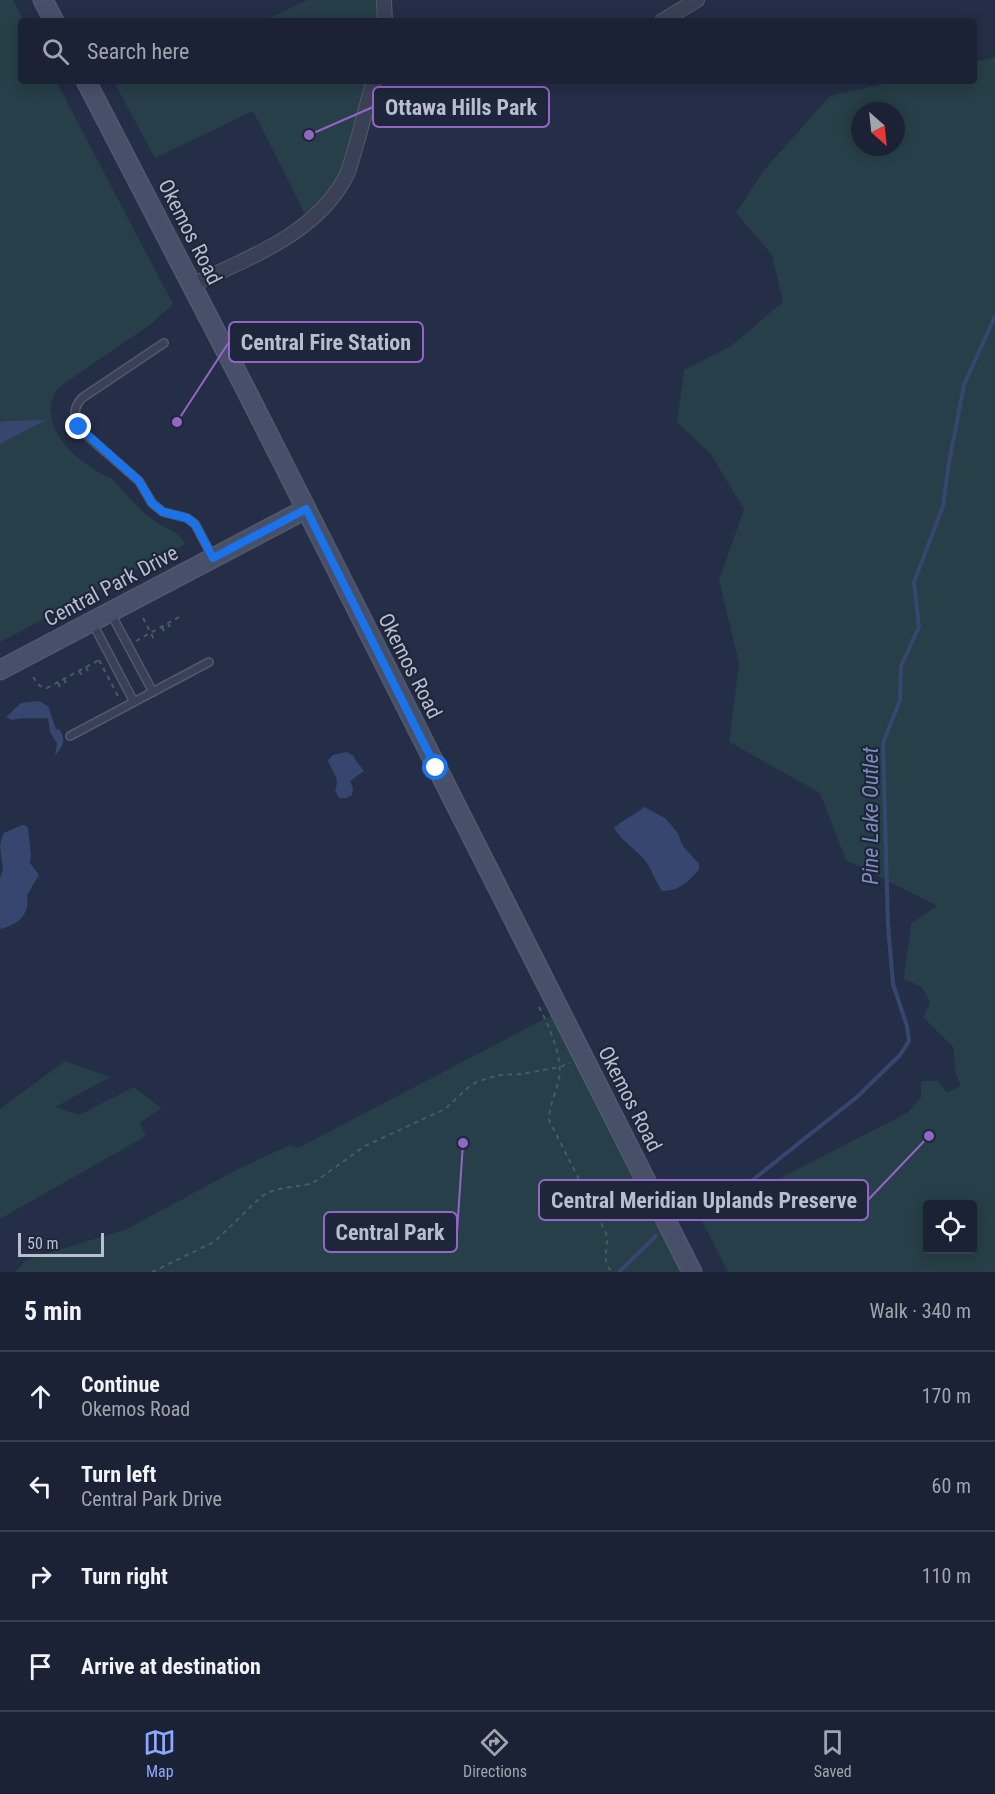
<!DOCTYPE html>
<html lang="en">
<head>
<meta charset="utf-8">
<style>
  body { margin:0; font-family:"Roboto Condensed",sans-serif; background:#292f41; color:#f1f3f6 }
  .controls { position:absolute; right:18px; bottom:18px; display:grid; overflow:hidden; border-radius:6px; box-shadow:0 3px 15px #0003 }
  .controls button { width:54px; height:54px; display:grid; place-items:center; padding:0; border:0; border-bottom:2px solid #3a3f50; background:#1c2235; color:#f1f3f6; font:30px sans-serif }
  .compass { position:absolute; left:851px; top:102px; width:54px; height:54px; border-radius:50%; background:#1c2235; box-shadow:0 3px 15px #0003; rotate:153deg }
  .scale { position:absolute; left:18px; bottom:15px; width:86px; box-sizing:border-box; padding-left:6px; border:3px solid #b8bdcf; border-top:0; font-size:16px; line-height:21px; white-space:nowrap; color:#b8bdcf; -webkit-text-stroke:4px #1e263b; paint-order:stroke }
  .stop { position:absolute; width:18px; height:18px; margin:-14px; border:4px solid #1a73e8; border-radius:50%; background:#fff }
  .stop.end { background:#1a73e8; border-color:#fff; box-shadow:0 2px 6px #0008 }
  .list { margin:0; padding:0; list-style:none }
  h2 { display:flex; justify-content:space-between; align-items:center; height:78px; margin:0; padding:0 24px; font-size:26px }
  h2 small { font-size:20px; font-weight:400; color:#a0a4ad }
  .list li { display:grid; grid-template-columns:39px 1fr auto; gap:18px; align-items:center; box-sizing:border-box; height:90px; padding:0 24px; border-top:2px solid #3a3f50 }
  .list b { display:block; font-size:22px; white-space:nowrap }
  .list p { margin:0; font-size:20px; white-space:nowrap; color:#a0a4ad }
  .list em { font-size:20px; font-style:normal; color:#a0a4ad }
  .icon { flex:none; width:33px; height:33px; fill:none; stroke:currentColor; stroke-width:2; stroke-linecap:round; stroke-linejoin:round }
  .map { position:relative; flex:none; width:995px; height:1272px; overflow:hidden }
  .search { position:absolute; background:#1c2235; box-shadow:0 3px 15px #0003; left:18px; right:18px; top:18px; height:66px; display:flex; align-items:center; gap:15px; box-sizing:border-box; padding:0 21px; border-radius:6px; color:#a0a4ad; font-size:22px }
  .sheet { height:438px; background:#1c2235 }
  nav { display:flex; justify-content:space-around; align-items:center; box-sizing:border-box; height:84px; border-top:2px solid #3a3f50; background:#1c2235; font-size:16px; color:#a0a4ad }
  nav a { display:grid; justify-items:center; gap:3px }
  nav .on { color:#8da8ff }
  .map>svg:first-child { display:block }
</style>
</head>
<body>
<div class="map">
<svg width="995" height="1272" viewBox="0 0 995 1272">
  <rect width="100%" height="100%" fill="#252e47"/>
  <path fill="#273f48" fill-rule="evenodd" d="M0,0H13L24,21H21V81H56L173,304L151,324L59,387C31,424 79,465 111,478C124,491 137,508 152,519C165,530 176,528 185,544L0,642V444L45,421H4L0,422Z
    M307,0H379V21H264Z
    M995,57V1272H728L701,1219L907,1113L921,1098V1081H938L947,1093L961,1085C954,1075 954,1060 954,1048L923,1017L930,1003L922,987L904,979L911,923L938,906L846,860L820,793L729,742L739,664L719,580L744,509L710,453L677,422L684,370L731,346L783,302L772,255L736,213L764,170L830,96L896,81H974V62ZM860,111H896V147H860ZM928,1204H972V1250H928Z
    M116,81H367L344,167L327,193L305,214L253,111L155,158L114,82Z
    M552,1015L685,1272H15L26,1260L127,1229L238,1169L290,1145L298,1148Z
    M65,1061L110,1077L55,1107L79,1115L134,1087L161,1108L140,1123L146,1136L0,1219V1109Z"/>
  <path fill="#37466f" d="M47,420L0,444V422L4,421Z
    M39,701L48,706L56,729L60,730C66,743 63,745 55,756L57,743L50,732L48,718C35,719 24,717 12,720L6,717L21,703Z
    M347,752L354,756C355,762 361,766 364,771L350,781L353,788L352,795L346,798H339L335,790C341,778 331,772 328,760L333,755Z
    M644,807L665,818L677,832L683,846L699,864V870C687,882 680,891 662,891C655,881 652,870 645,860C635,849 622,841 614,828C623,819 634,816 644,807Z
    M22,825H25L28,828L31,855L30,863L39,875L27,895C30,915 19,924 0,929V878L3,869L0,845L2,837L4,833Z"/>
  <g fill="none" stroke-linecap="round" stroke-linejoin="round">
    <path stroke="#37466f" stroke-width="4" d="M680,1219L735,1194L857,1097L900,1055L909,1041L907,1026L893,984L888,925L883,743L900,700L901,666L919,627L914,582L943,506L949,463L964,385L995,316
      M619,1272L656,1236"/>
    <g stroke="#52596d" stroke-width="10">
      <path id="lane" d="M164,343L82,398C71,410 74,422 84,433L139,481L152,503L163,512L187,518L195,524L213,558
        M110,612L153,692
        M92,622L134,702
        M70,736L209,662"/>
    </g>
    <g stroke="#52596d" stroke-width="16">
      <path id="street" d="M384,0L385,21
        M662,21L697,0
        M192,285C247,258 318,234 347,174C352,163 354,150 358,139C363,120 368,100 374,81"/>
    </g>
    <g stroke="#52596d" stroke-width="21">
      <path id="secondary" d="M43,0L54,21
        M86,81L246,390L692,1272
        M0,670L306,509"/>
    </g>
    <path stroke="#465c63" stroke-width="2" stroke-dasharray="4.5 4.5" stroke-linecap="butt" d="M143,618L154,639
      M168,623L171,630
      M162,627L165,633
      M136,641L179,617
      M99,660L120,700
      M86,667L89,674
      M79,671L83,677
      M33,677L40,686L47,688L101,659
      M64,679L67,686
      M58,683L61,689
      M539,1007C549,1026 563,1057 559,1079C556,1093 549,1106 549,1120L606,1233C610,1246 599,1265 614,1272
      M152,1272L214,1242L262,1196L274,1190L309,1184L316,1181L365,1146L445,1109L471,1085L479,1081L499,1075L521,1074L560,1067L570,1063"/>
    <use href="#lane" stroke="#3a4156" stroke-width="7"/>
    <use href="#street" stroke="#3a4156" stroke-width="14"/>
    <use href="#secondary" stroke="#484f69" stroke-width="18"/>
  </g>
  <g fill="none" stroke-linecap="round" stroke-linejoin="round">
    <path stroke="#1a73e8" stroke-width="8" d="M79,427L139,481L152,503L163,512L187,518L195,524L213,558L306,509L436,768"/>
  </g>
  <g text-anchor="middle" dominant-baseline="central" stroke-width="4.5" stroke-linejoin="round" paint-order="stroke">
    <g font-size="21" fill="#b8bdcf" stroke="#1e263b">
      <text transform="translate(190 232) rotate(63)">Okemos Road</text>
      <text transform="translate(111 586) rotate(-28)">Central Park Drive</text>
      <text transform="translate(410 666) rotate(63)">Okemos Road</text>
      <text transform="translate(630 1099) rotate(63)">Okemos Road</text>
    </g>
    <g font-size="22" font-style="italic" fill="#7c8db9" stroke="#1e263b">
      <text transform="translate(870 816) rotate(-90)">Pine Lake Outlet</text>
    </g>
  </g>
  <path fill="none" stroke="#9366c5" stroke-width="2" d="M309 135L373 107M177 422L229 342M929 1136L868 1200M463 1143L457 1232"/>
  <g fill="#9366c5" stroke="#1e263b" stroke-width="2">
    <circle cx="309" cy="135" r="6"/>
    <circle cx="177" cy="422" r="6"/>
    <circle cx="929" cy="1136" r="6"/>
    <circle cx="463" cy="1143" r="6"/>
  </g>
  <g fill="#1e263b" stroke="#9366c5" stroke-width="2">
    <rect x="373" y="87" width="176" height="40" rx="6"/>
    <rect x="229" y="322" width="194" height="40" rx="6"/>
    <rect x="539" y="1180" width="329" height="40" rx="6"/>
    <rect x="324" y="1212" width="133" height="40" rx="6"/>
  </g>
  <g font-size="22" text-anchor="middle" font-weight="bold" fill="#b8bdcf">
    <text x="461" y="115">Ottawa Hills Park</text>
    <text x="326" y="350">Central Fire Station</text>
    <text x="704" y="1208">Central Meridian Uplands Preserve</text>
    <text x="390" y="1240">Central Park</text>
  </g>
</svg>
<div class="controls">
<button><svg class="icon" aria-label="locate" viewBox="0 0 24 24"><circle cx="12" cy="12" r="6"/><path d="M12 2v4M12 18v4M2 12h4M18 12h4"/></svg></button>
</div>
<svg class="compass" viewBox="-18 -18 36 36"><path d="M0-13l5 13h-10z" fill="#e53935"/><path d="M0 13l5-13h-10z" fill="#a0a4ad"/></svg>
<div class="scale">50 m</div>
<div class="stop" style="left:436px;top:768px"></div>
<div class="stop end" style="left:79px;top:427px"></div>
<div class="search"><svg class="icon" aria-label="search" viewBox="0 0 24 24"><circle cx="10" cy="10" r="6"/><path d="M15 15l6 6"/></svg>Search here</div>
</div>
<section class="sheet">
<h2>5 min<small>Walk · 340 m</small></h2>
<ul class="list">
<li><svg class="icon" aria-label="ahead" viewBox="0 0 24 24"><path d="M12 20V5M6 11l6-6 6 6"/></svg><div><b>Continue</b><p>Okemos Road</p></div><em>170 m</em></li>
<li><svg class="icon" aria-label="left" viewBox="0 0 24 24"><path d="M17 20v-9H6M10 6l-5 5 5 5"/></svg><div><b>Turn left</b><p>Central Park Drive</p></div><em>60 m</em></li>
<li><svg class="icon" aria-label="right" viewBox="0 0 24 24"><path d="M7 20v-9h11M14 6l5 5-5 5"/></svg><div><b>Turn right</b></div><em>110 m</em></li>
<li><svg class="icon" aria-label="arrive" viewBox="0 0 24 24"><path d="M6 21V4h12l-3 4 3 4H6"/></svg><div><b>Arrive at destination</b></div></li>
</ul>
</section>
<nav>
<a class="on"><svg class="icon" aria-label="map" viewBox="0 0 24 24"><path d="M3 6l6-2 6 2 6-2v14l-6 2-6-2-6 2zM9 4v14M15 6v14"/></svg>Map</a>
<a><svg class="icon" aria-label="directions" viewBox="0 0 24 24"><path d="M12 3l9 9-9 9-9-9zM9 14v-3h6M13 9l2 2-2 2"/></svg>Directions</a>
<a><svg class="icon" aria-label="saved" viewBox="0 0 24 24"><path d="M7 4h10v16l-5-4-5 4z"/></svg>Saved</a>
</nav>
</body>
</html>
